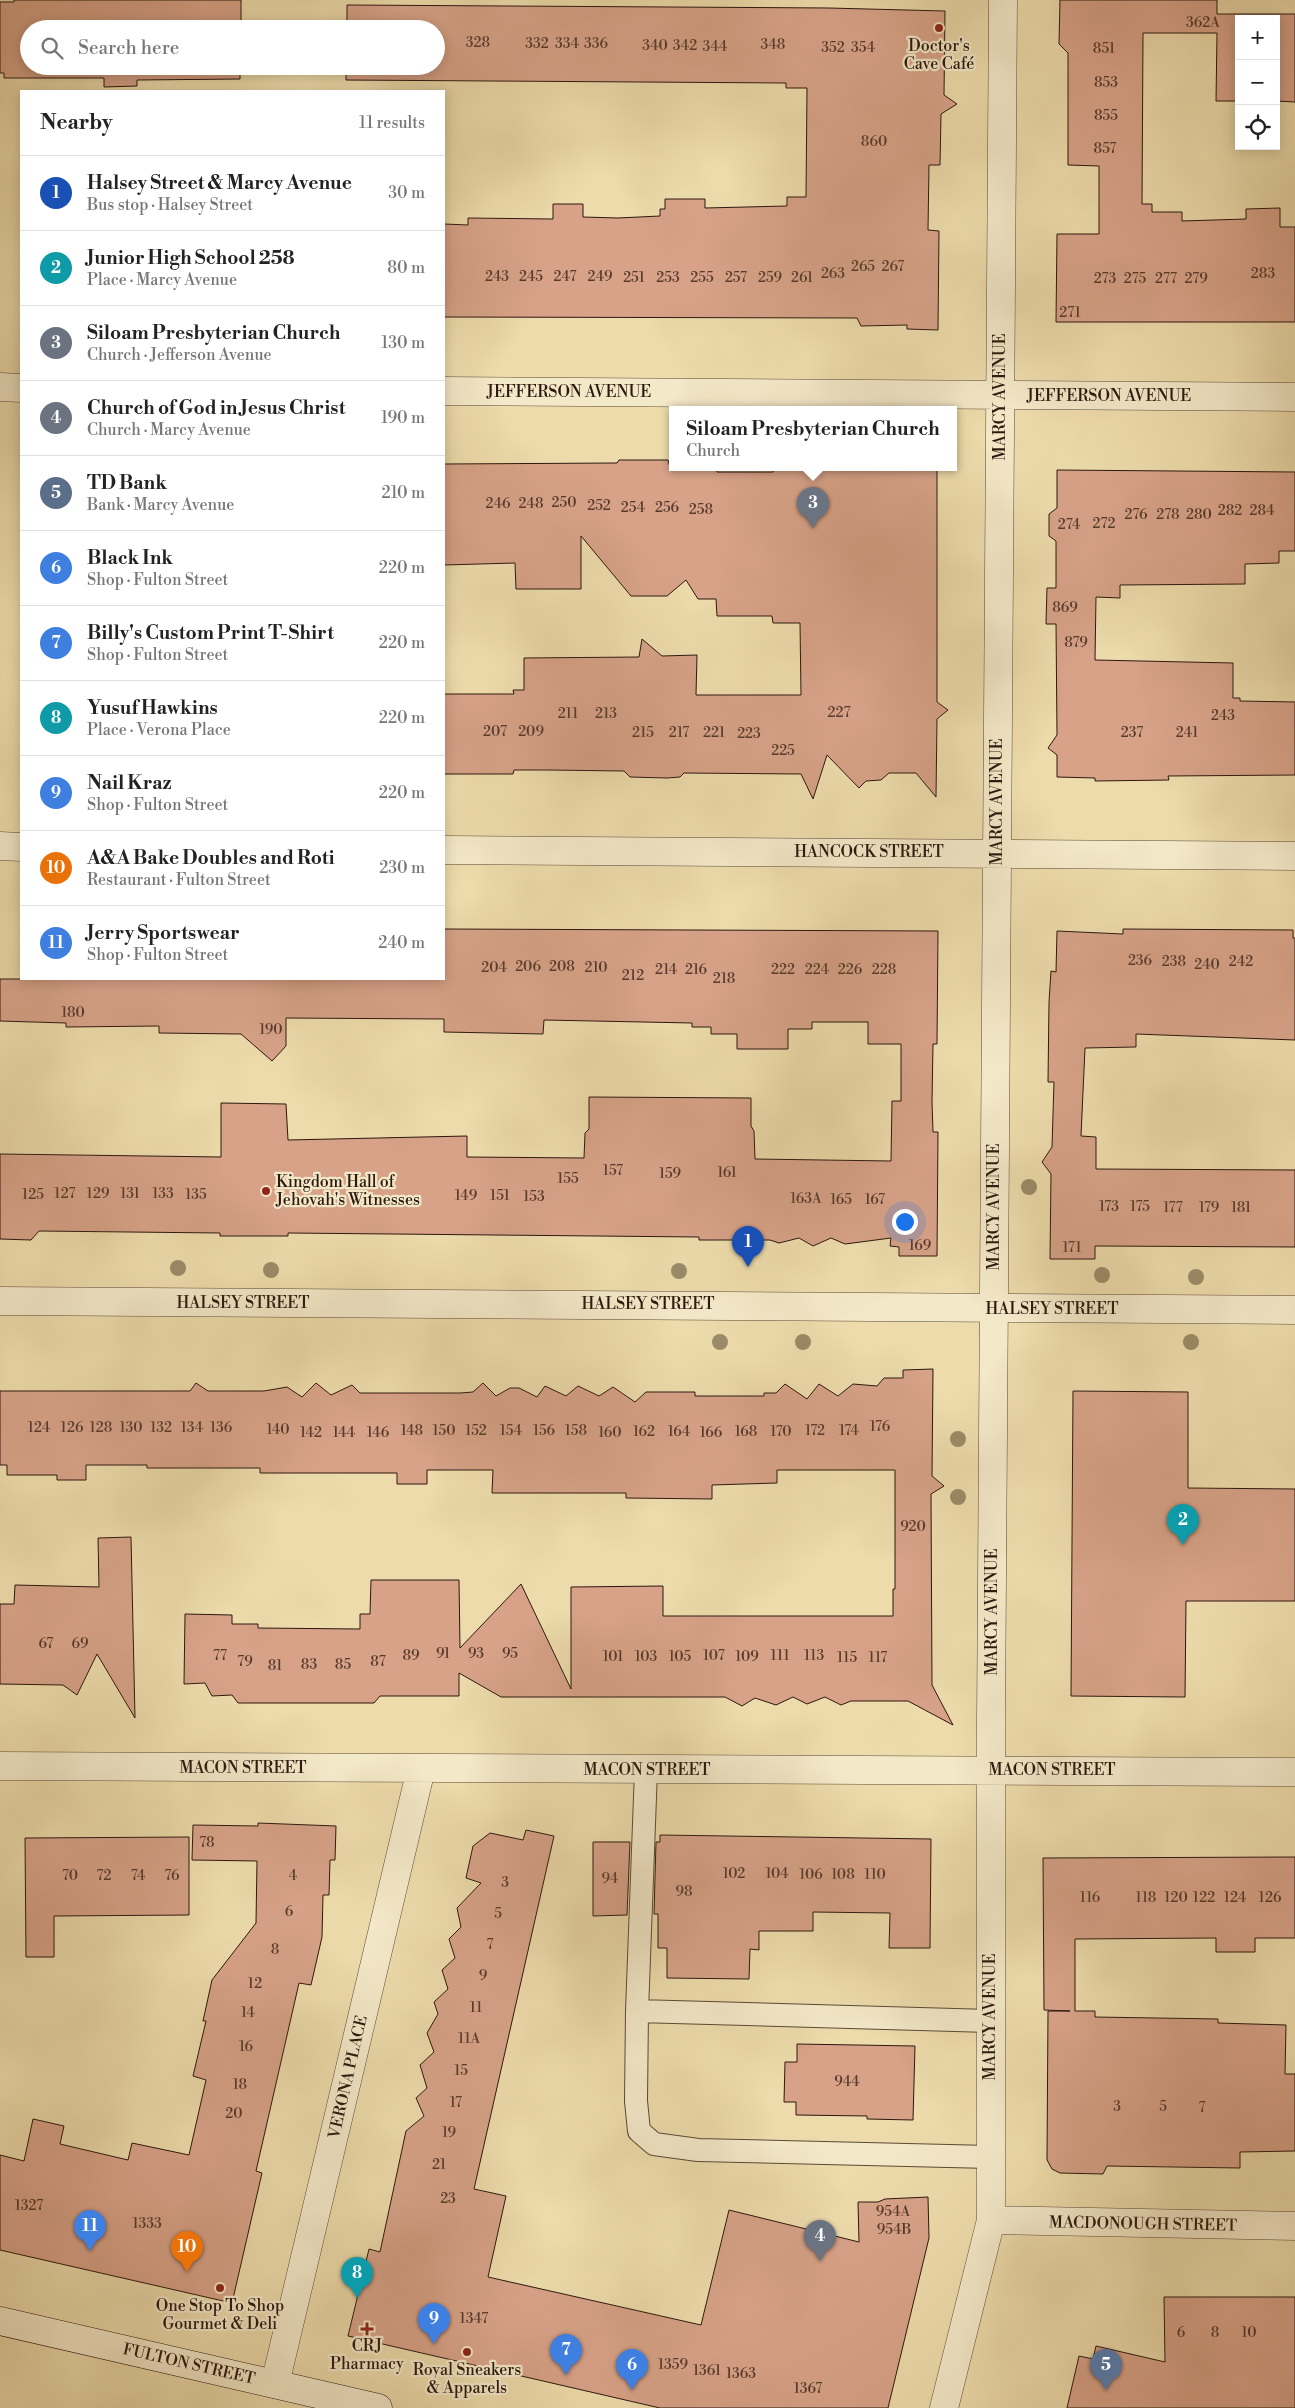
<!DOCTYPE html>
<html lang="en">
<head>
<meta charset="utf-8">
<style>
  body { margin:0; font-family:"Libre Bodoni",serif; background:#f2f2f2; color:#222 }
  .controls { position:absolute; right:15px; top:15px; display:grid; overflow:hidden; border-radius:0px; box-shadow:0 2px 12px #0003 }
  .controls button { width:45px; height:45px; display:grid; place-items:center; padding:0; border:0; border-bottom:1px solid #e0e0e0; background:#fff; color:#222; font:25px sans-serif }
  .you { position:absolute; left:904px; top:1221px; width:18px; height:18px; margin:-12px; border:4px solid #fff; border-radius:50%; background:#1a73e8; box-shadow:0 0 0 8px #1a73e833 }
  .badge { display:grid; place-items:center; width:32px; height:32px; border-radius:50%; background:#8f2418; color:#fff; font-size:16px; font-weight:700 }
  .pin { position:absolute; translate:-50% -41px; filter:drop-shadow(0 1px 2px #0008) }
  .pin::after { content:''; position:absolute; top:26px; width:18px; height:15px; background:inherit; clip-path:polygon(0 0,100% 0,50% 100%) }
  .popup { position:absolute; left:669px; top:406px; width:288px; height:65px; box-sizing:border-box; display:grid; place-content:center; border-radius:0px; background:#fff; filter:drop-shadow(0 1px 4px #0005); font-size:16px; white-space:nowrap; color:#767676 }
  .popup b { font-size:19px; color:#222 }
  .popup::after { content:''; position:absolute; left:50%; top:100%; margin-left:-10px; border:10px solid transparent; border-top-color:#fff }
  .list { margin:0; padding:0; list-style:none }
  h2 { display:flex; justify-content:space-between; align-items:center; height:65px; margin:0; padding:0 20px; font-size:21px }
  h2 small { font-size:16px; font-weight:400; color:#767676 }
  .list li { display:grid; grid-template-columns:32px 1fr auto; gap:15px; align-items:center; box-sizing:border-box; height:75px; padding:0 20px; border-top:1px solid #e0e0e0 }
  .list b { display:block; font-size:19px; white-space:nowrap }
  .list p { margin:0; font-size:16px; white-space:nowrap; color:#767676 }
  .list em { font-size:16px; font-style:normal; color:#767676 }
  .icon { flex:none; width:28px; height:28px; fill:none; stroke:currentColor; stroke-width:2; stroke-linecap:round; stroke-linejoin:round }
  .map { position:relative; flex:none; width:1295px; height:2408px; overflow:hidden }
  .search { position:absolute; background:#fff; box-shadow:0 2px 12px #0003; left:20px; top:20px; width:425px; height:55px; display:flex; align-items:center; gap:12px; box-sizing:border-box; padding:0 18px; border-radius:28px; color:#767676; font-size:19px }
  .panel { position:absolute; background:#fff; box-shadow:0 2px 12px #0003; left:20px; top:90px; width:425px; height:890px; border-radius:0px }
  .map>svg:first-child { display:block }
</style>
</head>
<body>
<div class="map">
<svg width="1295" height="2408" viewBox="0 0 1295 2408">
  <rect width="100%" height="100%" fill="#eddbab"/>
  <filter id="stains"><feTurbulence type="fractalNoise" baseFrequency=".004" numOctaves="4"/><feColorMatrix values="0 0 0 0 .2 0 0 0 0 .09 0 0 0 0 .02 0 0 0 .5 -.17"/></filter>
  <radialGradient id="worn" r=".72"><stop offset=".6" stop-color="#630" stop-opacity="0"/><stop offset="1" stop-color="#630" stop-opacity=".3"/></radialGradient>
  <path fill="#d7a288" stroke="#2c180e" d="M14,0H241V29H29V66H240V79L137,80V86L104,87V78H4V73H0V2H14Z
    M1060,0H1217V14H1295V102L1276,101V19H1239V101H1216L1217,33H1143L1142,204H1152V212H1182V221L1246,219V209L1280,208V227H1295V322H1056L1057,234H1099V166L1068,165V53L1059,44Z
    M347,5L829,8L945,11L944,95L957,104L941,114L940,165H929L928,230L939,231L938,330L907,329V325L861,326L857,318L444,317V224L468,225V218L553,219V204H583V217L618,218L660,216V209H665V199H705V208L787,206V197H806L807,88H786V83L346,80V66H436V29H347Z
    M619,460H668L670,467H717V472H773L775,469L937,470V702L948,710L937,719L936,797L916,773H889L881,780L866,781L859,788L827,755L813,799L801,774L684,773L680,777L667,778L630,777L624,771L549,770H514L513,774H444V694H514L513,690H524V658L639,657L642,639L662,656L697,655L696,695H801L800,623H773L772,616H717L716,599H698L686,580L667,596H631L581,536V589H516L515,563L444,565V464L617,463Z
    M1057,470L1295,472V551H1279V563L1245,564V584L1120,585V598L1096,597L1095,660L1233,663V698H1240V701L1295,702V775L1168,776L1169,780L1095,781V778L1057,777V755L1048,748L1057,735L1056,624H1046L1047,588H1056V541L1049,536V514L1057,508Z
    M444,929L938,931L937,1044H933L932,1102L933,1132H938L937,1256H899V1247L890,1246L891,1238L845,1244L831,1238L813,1246L799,1238L779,1243L770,1240H699V1237L288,1233V1236H220V1233L39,1231L31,1240L0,1239V1154L221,1157V1103L286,1104L288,1140L467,1136V1157L584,1158L585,1133L589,1129V1097L751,1098V1126L754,1131L755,1159L891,1161L892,1101H901V1044H868V1022H812V1029H788V1049H737V1034H711V1027H692V1023L544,1020L543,1034L444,1032V1019L286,1018V1046L272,1061L241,1034L159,1033V1026L66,1027V1023L0,1021V979H444Z
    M1123,929L1293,930V938H1295V1040L1136,1034V1047L1085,1048L1081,1136L1096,1137V1169L1295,1170V1247L1095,1246V1259H1050L1051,1174L1042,1162L1052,1147L1054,1082H1048L1049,1002L1051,971L1056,972L1057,931L1123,934Z
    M933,1369L932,1476L944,1486L931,1494L932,1685L953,1725L908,1701H851L841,1705L825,1697L807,1704L793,1697L776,1705L755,1698L742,1706L725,1697H501L459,1673V1696H380L374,1703H238L232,1695L212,1696L205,1683L184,1684L185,1614L232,1615V1624H258V1628L360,1629V1614H370L371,1580H459L460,1648L521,1584L571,1689V1587L663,1586V1616H893V1589H895V1470H777V1483L712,1485V1499L626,1498V1493H492L493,1470H427V1484H397V1473H260V1468H147V1465H86V1480H57V1475H7V1465H0V1391H190L196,1383L208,1391H264L287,1387L302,1397L316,1383L331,1395L352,1385L360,1393H460L473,1392L483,1383L496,1396L510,1388H519L537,1397L545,1386L566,1396L578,1386L599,1396L613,1387L635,1402L646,1392H695V1396H764V1393H776L785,1384L807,1399L819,1384L838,1396L853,1384L877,1386L884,1378H903V1370Z
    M1073,1391L1188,1392V1488L1295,1489V1601H1186L1185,1697L1071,1696Z
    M131,1537L135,1718L97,1654L77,1695L63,1685L0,1684V1604H14L15,1585L99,1587L98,1538Z
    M258,1823L336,1826L335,1860H330L329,1895H323L322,1937L311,1985L299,1983L256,2171L262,2173L232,2303L0,2250V2155L24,2161L33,2119L64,2126L60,2144L128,2160L132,2143L189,2155L206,2080L193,2076L206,2021H203L212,1980L256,1923L257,1861L192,1860L193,1825L258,1826Z
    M526,1830L554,1836L474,2189L506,2196L488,2277L701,2325L729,2210L859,2242L858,2202H878L885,2199L928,2197L929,2238L888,2408H660L348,2336L369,2249L380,2252L406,2131L424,2116L416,2098L427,2088L420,2065L434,2052L427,2033L438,2014L434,2002L448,1989L442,1970L455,1958L449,1939L461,1927L457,1908L481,1883L466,1878L473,1846L490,1833L523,1840Z
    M660,1835L931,1839L930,1948H889L890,1913L813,1912V1931H759V1950L750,1949L749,1979L667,1978V1948H658V1914H654L656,1842H660Z
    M189,1837V1915L54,1916V1957H26L25,1838Z
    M593,1842H630L627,1915L593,1916Z
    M1295,1857V1938H1255V1952H1216V1938L1075,1939V2011H1095V2017L1218,2019V2023L1286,2025L1285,2074H1295V2151L1240,2152V2168L1107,2166L1103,2174L1060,2173L1052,2169L1047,2160L1048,2011H1070L1044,2010L1043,1858Z
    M797,2044L915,2046L913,2120L867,2119V2116L796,2115V2102H784L785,2062H797Z
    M1164,2297H1295V2408H1067L1079,2356L1093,2359L1096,2346L1165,2362Z"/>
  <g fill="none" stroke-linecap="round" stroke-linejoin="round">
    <g stroke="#5c4935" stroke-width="24">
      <path id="service" d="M646,1770L637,2011L636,2101L639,2131L654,2144L698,2150L990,2157
        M637,2011L990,2021"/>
    </g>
    <g stroke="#5c4935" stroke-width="29">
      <path id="minor" d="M0,387L21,388
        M444,391L1295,397
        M0,846L21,847
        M444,850L1295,856
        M0,1301L1295,1310
        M0,1766L1295,1772
        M991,2220L1295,2226
        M275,2384L421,1769
        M944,2408L991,2220V1722L1003,0"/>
    </g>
    <g stroke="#2c180e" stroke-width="29">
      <path id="secondary" d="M0,2321L378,2408"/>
    </g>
    <use href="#service" stroke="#f3e8c8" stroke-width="22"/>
    <use href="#minor" stroke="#f3e8c8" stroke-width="28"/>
    <use href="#secondary" stroke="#f3e8c8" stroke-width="28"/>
  </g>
  <g fill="#9b8b68">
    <circle cx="1029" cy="1187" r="8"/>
    <circle cx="178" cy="1268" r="8"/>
    <circle cx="271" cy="1270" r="8"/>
    <circle cx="679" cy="1271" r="8"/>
    <circle cx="1102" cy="1275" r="8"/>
    <circle cx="1196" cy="1277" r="8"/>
    <circle cx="720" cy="1342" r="8"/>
    <circle cx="803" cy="1342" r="8"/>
    <circle cx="1191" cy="1342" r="8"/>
    <circle cx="958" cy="1439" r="8"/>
    <circle cx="958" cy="1497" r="8"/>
  </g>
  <g fill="#8f2418" stroke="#f3e8c8" stroke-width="2">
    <circle cx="939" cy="28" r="5"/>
    <circle cx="266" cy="1191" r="5"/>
    <circle cx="220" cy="2288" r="5"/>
    <path d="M364.5 2321.5h5v5h5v5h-5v5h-5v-5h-5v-5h5z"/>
    <circle cx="467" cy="2352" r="5"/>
  </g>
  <g text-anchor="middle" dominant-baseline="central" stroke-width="4.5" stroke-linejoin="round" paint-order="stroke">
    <g font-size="14" fill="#573a2c">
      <text x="1203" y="23">362A</text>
      <text x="478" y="43">328</text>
      <text x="537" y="44">332</text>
      <text x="567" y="44">334</text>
      <text x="596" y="44">336</text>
      <text x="773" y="45">348</text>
      <text x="655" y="46">340</text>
      <text x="685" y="46">342</text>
      <text x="715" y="47">344</text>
      <text x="833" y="48">352</text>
      <text x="863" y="48">354</text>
      <text x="1104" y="49">851</text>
      <text x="1106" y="83">853</text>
      <text x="1106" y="116">855</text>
      <text x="874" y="142">860</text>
      <text x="1105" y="149">857</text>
      <text x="863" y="267">265</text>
      <text x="893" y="267">267</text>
      <text x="833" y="274">263</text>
      <text x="1263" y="274">283</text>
      <text x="497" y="277">243</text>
      <text x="531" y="277">245</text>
      <text x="565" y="277">247</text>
      <text x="600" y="277">249</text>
      <text x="634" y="278">251</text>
      <text x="668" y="278">253</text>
      <text x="702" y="278">255</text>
      <text x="736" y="278">257</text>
      <text x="770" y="278">259</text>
      <text x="802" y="278">261</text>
      <text x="1105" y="279">273</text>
      <text x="1135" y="279">275</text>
      <text x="1166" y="279">277</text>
      <text x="1196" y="279">279</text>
      <text x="1070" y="313">271</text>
      <text x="564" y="503">250</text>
      <text x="498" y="504">246</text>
      <text x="531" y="504">248</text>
      <text x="599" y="506">252</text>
      <text x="633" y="508">254</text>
      <text x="667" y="508">256</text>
      <text x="701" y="510">258</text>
      <text x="1230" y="511">282</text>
      <text x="1262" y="511">284</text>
      <text x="1136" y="515">276</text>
      <text x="1168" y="515">278</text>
      <text x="1199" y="515">280</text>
      <text x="1104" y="524">272</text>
      <text x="1069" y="525">274</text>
      <text x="1065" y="608">869</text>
      <text x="1076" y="643">879</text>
      <text x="839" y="713">227</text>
      <text x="568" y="714">211</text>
      <text x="606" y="714">213</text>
      <text x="1223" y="716">243</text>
      <text x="495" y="732">207</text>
      <text x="531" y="732">209</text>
      <text x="643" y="733">215</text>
      <text x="679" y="733">217</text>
      <text x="714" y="733">221</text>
      <text x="1132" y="733">237</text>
      <text x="1187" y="733">241</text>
      <text x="749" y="734">223</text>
      <text x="783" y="751">225</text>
      <text x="1140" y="961">236</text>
      <text x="1174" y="962">238</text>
      <text x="1241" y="962">242</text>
      <text x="1207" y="965">240</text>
      <text x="528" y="967">206</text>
      <text x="562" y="967">208</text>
      <text x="494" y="968">204</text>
      <text x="596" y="968">210</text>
      <text x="666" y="970">214</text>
      <text x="696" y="970">216</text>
      <text x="783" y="970">222</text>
      <text x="817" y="970">224</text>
      <text x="850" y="970">226</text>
      <text x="884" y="970">228</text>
      <text x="633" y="976">212</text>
      <text x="724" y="979">218</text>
      <text x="73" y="1013">180</text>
      <text x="271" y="1030">190</text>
      <text x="613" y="1171">157</text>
      <text x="727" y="1173">161</text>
      <text x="670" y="1174">159</text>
      <text x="568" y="1179">155</text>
      <text x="65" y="1194">127</text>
      <text x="98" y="1194">129</text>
      <text x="130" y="1194">131</text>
      <text x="163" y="1194">133</text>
      <text x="33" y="1195">125</text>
      <text x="196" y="1195">135</text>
      <text x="466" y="1196">149</text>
      <text x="500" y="1196">151</text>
      <text x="534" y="1197">153</text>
      <text x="806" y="1199">163A</text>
      <text x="841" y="1200">165</text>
      <text x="875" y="1200">167</text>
      <text x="1109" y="1207">173</text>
      <text x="1140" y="1207">175</text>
      <text x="1173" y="1208">177</text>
      <text x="1209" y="1208">179</text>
      <text x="1241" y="1208">181</text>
      <text x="920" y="1246">169</text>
      <text x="1072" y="1248">171</text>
      <text x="880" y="1427">176</text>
      <text x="39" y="1428">124</text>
      <text x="72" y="1428">126</text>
      <text x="101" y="1428">128</text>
      <text x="131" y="1428">130</text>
      <text x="161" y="1428">132</text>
      <text x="192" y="1428">134</text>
      <text x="221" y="1428">136</text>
      <text x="278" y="1430">140</text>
      <text x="412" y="1431">148</text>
      <text x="444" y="1431">150</text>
      <text x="476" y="1431">152</text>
      <text x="511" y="1431">154</text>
      <text x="544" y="1431">156</text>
      <text x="576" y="1431">158</text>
      <text x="815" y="1431">172</text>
      <text x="849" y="1431">174</text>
      <text x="644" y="1432">162</text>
      <text x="679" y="1432">164</text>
      <text x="746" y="1432">168</text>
      <text x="781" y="1432">170</text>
      <text x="311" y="1433">142</text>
      <text x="344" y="1433">144</text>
      <text x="378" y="1433">146</text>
      <text x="610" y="1433">160</text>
      <text x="711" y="1433">166</text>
      <text x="913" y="1527">920</text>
      <text x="46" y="1644">67</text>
      <text x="80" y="1644">69</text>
      <text x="443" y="1654">91</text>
      <text x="476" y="1654">93</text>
      <text x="510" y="1654">95</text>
      <text x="220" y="1656">77</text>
      <text x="411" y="1656">89</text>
      <text x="714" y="1656">107</text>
      <text x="780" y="1656">111</text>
      <text x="814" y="1656">113</text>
      <text x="613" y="1657">101</text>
      <text x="646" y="1657">103</text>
      <text x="680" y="1657">105</text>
      <text x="747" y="1657">109</text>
      <text x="847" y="1658">115</text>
      <text x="878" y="1658">117</text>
      <text x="245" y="1662">79</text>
      <text x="378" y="1662">87</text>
      <text x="309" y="1665">83</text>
      <text x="343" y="1665">85</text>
      <text x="275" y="1666">81</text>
      <text x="207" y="1843">78</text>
      <text x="734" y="1874">102</text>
      <text x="777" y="1874">104</text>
      <text x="811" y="1875">106</text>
      <text x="843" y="1875">108</text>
      <text x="875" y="1875">110</text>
      <text x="70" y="1876">70</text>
      <text x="104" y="1876">72</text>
      <text x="138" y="1876">74</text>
      <text x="172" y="1876">76</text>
      <text x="293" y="1876">4</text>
      <text x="610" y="1879">94</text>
      <text x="505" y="1883">3</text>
      <text x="684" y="1892">98</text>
      <text x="1090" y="1898">116</text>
      <text x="1146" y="1898">118</text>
      <text x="1176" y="1898">120</text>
      <text x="1204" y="1898">122</text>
      <text x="1235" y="1898">124</text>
      <text x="1270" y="1898">126</text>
      <text x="289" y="1912">6</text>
      <text x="498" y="1914">5</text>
      <text x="490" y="1945">7</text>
      <text x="275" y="1950">8</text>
      <text x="483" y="1976">9</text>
      <text x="255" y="1984">12</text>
      <text x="476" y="2008">11</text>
      <text x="248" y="2013">14</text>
      <text x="469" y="2039">11A</text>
      <text x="246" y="2047">16</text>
      <text x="461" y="2071">15</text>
      <text x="847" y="2082">944</text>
      <text x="240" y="2085">18</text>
      <text x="456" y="2103">17</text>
      <text x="1117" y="2107">3</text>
      <text x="1163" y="2107">5</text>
      <text x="1202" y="2108">7</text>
      <text x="234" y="2114">20</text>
      <text x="449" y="2133">19</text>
      <text x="439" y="2165">21</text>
      <text x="448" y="2199">23</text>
      <text x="29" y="2206">1327</text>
      <text x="893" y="2212">954A</text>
      <text x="147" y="2224">1333</text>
      <text x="894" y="2230">954B</text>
      <text x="474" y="2319">1347</text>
      <text x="1181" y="2333">6</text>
      <text x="1215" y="2333">8</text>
      <text x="1249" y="2333">10</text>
      <text x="673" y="2365">1359</text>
      <text x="707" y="2371">1361</text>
      <text x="741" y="2374">1363</text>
      <text x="808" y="2389">1367</text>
    </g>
    <g font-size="16" fill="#2c180e" stroke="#f3e8c8">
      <text x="939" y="46">Doctor's<tspan x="939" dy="18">Cave Café</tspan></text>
      <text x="276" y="1182" text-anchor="start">Kingdom Hall of<tspan x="276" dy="18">Jehovah's Witnesses</tspan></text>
      <text x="220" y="2306">One Stop To Shop<tspan x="220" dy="18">Gourmet &amp; Deli</tspan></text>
      <text x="367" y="2346">CRJ<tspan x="367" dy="18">Pharmacy</tspan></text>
      <text x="467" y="2370">Royal Sneakers<tspan x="467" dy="18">&amp; Apparels</tspan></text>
    </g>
    <g font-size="16" fill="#2c180e" stroke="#f3e8c8">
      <text x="569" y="392">JEFFERSON AVENUE</text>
      <text x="1109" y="396">JEFFERSON AVENUE</text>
      <text transform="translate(1000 397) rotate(-90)">MARCY AVENUE</text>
      <text transform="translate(997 802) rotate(-90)">MARCY AVENUE</text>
      <text x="869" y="852">HANCOCK STREET</text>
      <text transform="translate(994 1207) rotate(-90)">MARCY AVENUE</text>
      <text x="243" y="1303">HALSEY STREET</text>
      <text x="648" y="1304">HALSEY STREET</text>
      <text x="1052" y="1309">HALSEY STREET</text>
      <text transform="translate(992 1612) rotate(-90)">MARCY AVENUE</text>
      <text x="243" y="1768">MACON STREET</text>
      <text x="647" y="1770">MACON STREET</text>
      <text x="1052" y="1770">MACON STREET</text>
      <text transform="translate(990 2017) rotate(-90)">MARCY AVENUE</text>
      <text transform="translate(348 2077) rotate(-77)">VERONA PLACE</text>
      <text transform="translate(1143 2224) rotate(1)">MACDONOUGH STREET</text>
      <text transform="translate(189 2364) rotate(13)">FULTON STREET</text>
    </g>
  </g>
  <rect width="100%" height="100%" filter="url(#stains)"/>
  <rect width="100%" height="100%" fill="url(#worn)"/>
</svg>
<div class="controls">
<button>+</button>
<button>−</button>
<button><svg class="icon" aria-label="locate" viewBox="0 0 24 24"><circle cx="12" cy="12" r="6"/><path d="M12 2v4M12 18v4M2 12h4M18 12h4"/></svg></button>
</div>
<div class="you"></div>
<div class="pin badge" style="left:748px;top:1267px;background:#1a4fb4">1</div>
<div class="pin badge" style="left:1183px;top:1545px;background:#0f9aa8">2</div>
<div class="pin badge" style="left:813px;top:528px;background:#6b7280">3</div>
<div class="popup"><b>Siloam Presbyterian Church</b>Church</div>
<div class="pin badge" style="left:820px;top:2261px;background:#6b7280">4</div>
<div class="pin badge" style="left:1106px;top:2390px;background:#5c6f8a">5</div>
<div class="pin badge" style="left:632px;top:2390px;background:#3f7fe0">6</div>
<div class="pin badge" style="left:566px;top:2375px;background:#3f7fe0">7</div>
<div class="pin badge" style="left:357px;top:2298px;background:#0f9aa8">8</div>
<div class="pin badge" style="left:434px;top:2344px;background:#3f7fe0">9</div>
<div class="pin badge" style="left:187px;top:2272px;background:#e8710a">10</div>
<div class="pin badge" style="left:90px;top:2251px;background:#3f7fe0">11</div>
<div class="search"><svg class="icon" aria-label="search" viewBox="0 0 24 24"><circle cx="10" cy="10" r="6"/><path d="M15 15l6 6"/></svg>Search here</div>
<section class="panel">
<h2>Nearby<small>11 results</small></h2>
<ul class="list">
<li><span class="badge" style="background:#1a4fb4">1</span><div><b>Halsey Street &amp; Marcy Avenue</b><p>Bus stop · Halsey Street</p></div><em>30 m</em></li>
<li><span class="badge" style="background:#0f9aa8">2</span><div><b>Junior High School 258</b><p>Place · Marcy Avenue</p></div><em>80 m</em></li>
<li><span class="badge" style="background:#6b7280">3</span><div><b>Siloam Presbyterian Church</b><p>Church · Jefferson Avenue</p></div><em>130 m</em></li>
<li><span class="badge" style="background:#6b7280">4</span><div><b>Church of God in Jesus Christ</b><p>Church · Marcy Avenue</p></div><em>190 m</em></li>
<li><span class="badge" style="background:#5c6f8a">5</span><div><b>TD Bank</b><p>Bank · Marcy Avenue</p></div><em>210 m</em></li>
<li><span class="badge" style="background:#3f7fe0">6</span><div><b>Black Ink</b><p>Shop · Fulton Street</p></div><em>220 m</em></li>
<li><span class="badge" style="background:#3f7fe0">7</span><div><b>Billy's Custom Print T-Shirt</b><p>Shop · Fulton Street</p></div><em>220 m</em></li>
<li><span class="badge" style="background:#0f9aa8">8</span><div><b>Yusuf Hawkins</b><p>Place · Verona Place</p></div><em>220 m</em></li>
<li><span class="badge" style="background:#3f7fe0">9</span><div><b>Nail Kraz</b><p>Shop · Fulton Street</p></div><em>220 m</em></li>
<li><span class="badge" style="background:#e8710a">10</span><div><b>A&amp;A Bake Doubles and Roti</b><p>Restaurant · Fulton Street</p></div><em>230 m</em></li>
<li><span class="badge" style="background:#3f7fe0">11</span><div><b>Jerry Sportswear</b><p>Shop · Fulton Street</p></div><em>240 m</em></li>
</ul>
</section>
</div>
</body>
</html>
